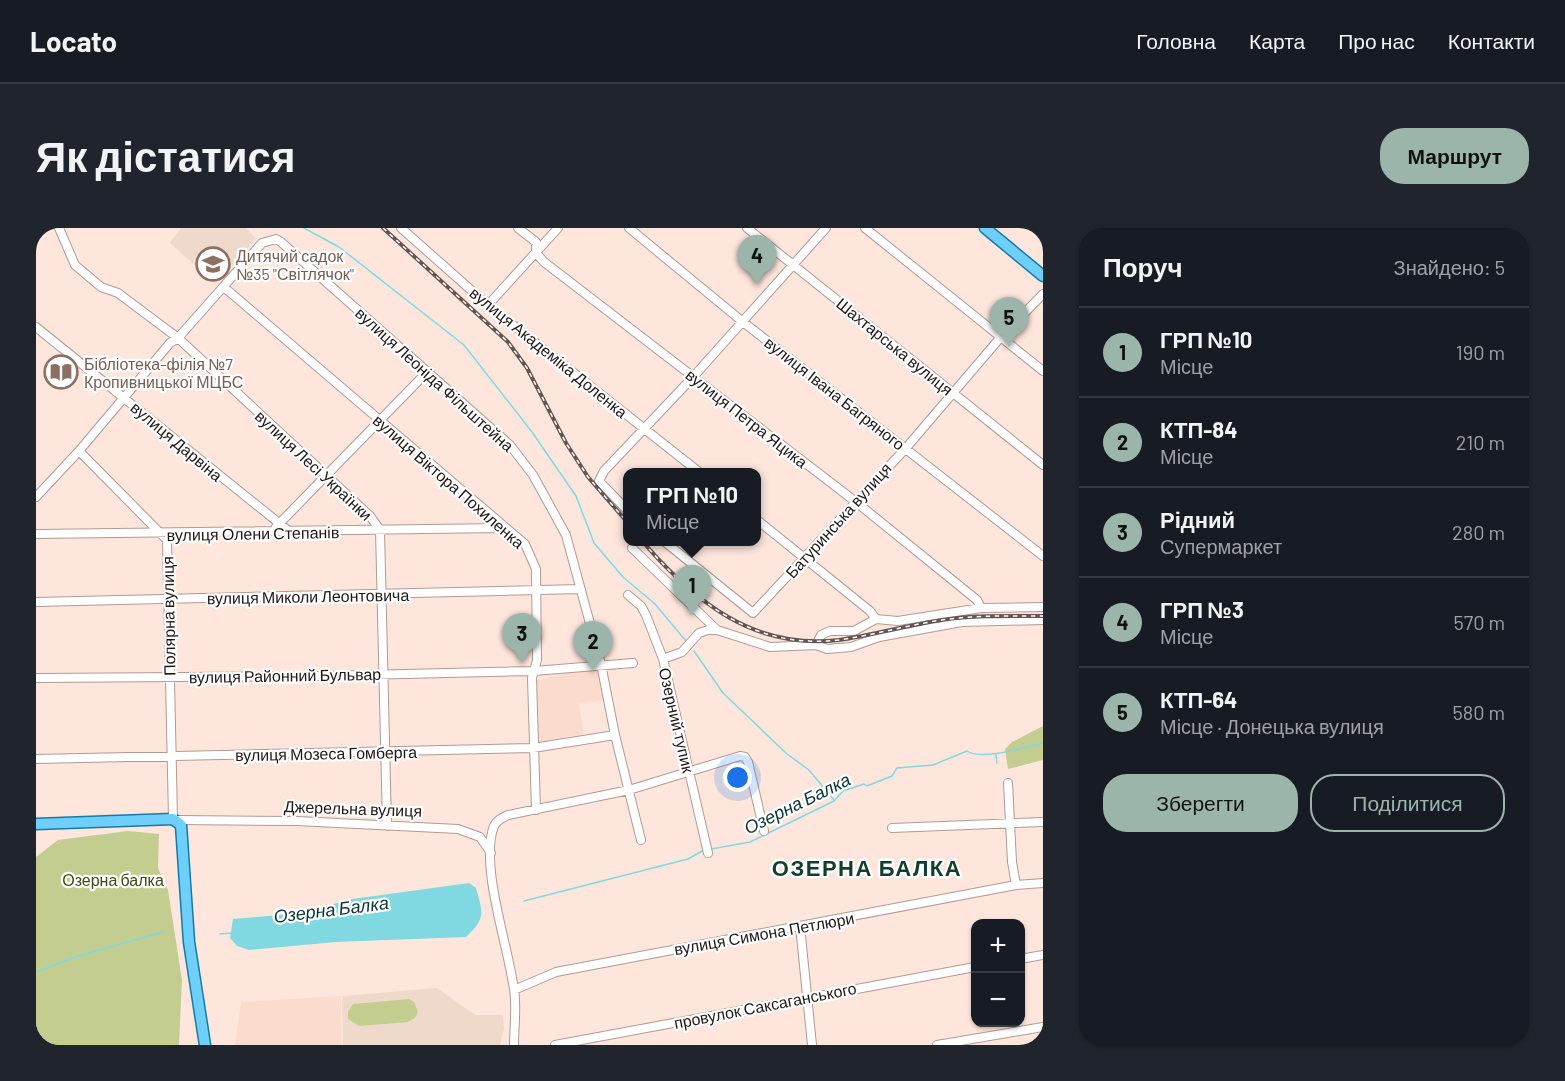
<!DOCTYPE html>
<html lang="uk">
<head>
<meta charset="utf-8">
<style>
  body { margin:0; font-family:Barlow,sans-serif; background:#20242c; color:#f1f3f6 }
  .controls { position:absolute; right:18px; bottom:18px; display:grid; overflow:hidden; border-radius:12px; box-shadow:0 2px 4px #0004 }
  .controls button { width:54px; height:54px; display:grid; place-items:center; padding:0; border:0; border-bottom:2px solid #363941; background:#171b24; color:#f1f3f6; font:30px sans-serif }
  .you { position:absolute; left:702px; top:550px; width:21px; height:21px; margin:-15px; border:4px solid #fff; border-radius:50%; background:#1a73e8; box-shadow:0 0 0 9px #1a73e833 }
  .badge { display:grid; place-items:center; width:39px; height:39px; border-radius:50%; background:#9cb5ab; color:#111; font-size:20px; font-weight:700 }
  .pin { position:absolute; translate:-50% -50px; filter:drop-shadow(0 2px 3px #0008) }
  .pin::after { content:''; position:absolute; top:32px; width:21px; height:18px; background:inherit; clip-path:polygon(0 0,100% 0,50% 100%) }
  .popup { position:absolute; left:587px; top:240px; width:138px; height:78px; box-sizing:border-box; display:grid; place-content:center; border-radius:12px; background:#171b24; filter:drop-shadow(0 2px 4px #0005); font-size:20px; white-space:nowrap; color:#9ea1a6 }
  .popup b { font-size:22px; color:#f1f3f6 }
  .popup::after { content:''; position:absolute; left:50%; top:100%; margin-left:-12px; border:12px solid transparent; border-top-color:#171b24 }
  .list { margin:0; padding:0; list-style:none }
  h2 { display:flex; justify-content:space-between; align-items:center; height:78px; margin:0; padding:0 24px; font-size:26px }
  h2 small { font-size:20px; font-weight:400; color:#9ea1a6 }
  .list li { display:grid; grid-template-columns:39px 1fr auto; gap:18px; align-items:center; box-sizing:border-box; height:90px; padding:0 24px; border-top:2px solid #363941 }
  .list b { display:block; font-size:22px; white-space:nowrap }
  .list p { margin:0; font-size:20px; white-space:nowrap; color:#9ea1a6 }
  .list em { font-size:20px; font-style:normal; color:#9ea1a6 }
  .actions { display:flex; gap:12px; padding:18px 24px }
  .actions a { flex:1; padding:14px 0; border:2px solid #9cb5ab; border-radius:24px; text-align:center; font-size:21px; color:#9cb5ab }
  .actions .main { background:#9cb5ab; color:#111 }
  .map { position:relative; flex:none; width:1007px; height:817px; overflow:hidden; border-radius:24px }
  header { display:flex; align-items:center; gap:36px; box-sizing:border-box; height:84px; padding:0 30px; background:#171b24; border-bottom:2px solid #363941 }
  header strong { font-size:28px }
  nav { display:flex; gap:33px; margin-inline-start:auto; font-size:21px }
  .intro { display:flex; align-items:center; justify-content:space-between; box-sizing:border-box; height:144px; padding:0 36px }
  h1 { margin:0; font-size:42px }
  .button { padding:15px 27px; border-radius:24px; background:#9cb5ab; color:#111; font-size:21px; font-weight:700 }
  main { display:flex; gap:36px; padding:0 36px }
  aside { flex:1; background:#171b24; border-radius:24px; box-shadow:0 2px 4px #0004 }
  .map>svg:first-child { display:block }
</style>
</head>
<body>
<header>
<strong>Locato</strong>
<nav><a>Головна</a><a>Карта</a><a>Про нас</a><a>Контакти</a></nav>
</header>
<div class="intro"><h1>Як дістатися</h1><a class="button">Маршрут</a></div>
<main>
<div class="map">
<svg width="1007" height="817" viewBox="0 0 1007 817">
  <rect width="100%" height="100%" fill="#fee6dd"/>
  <path fill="#fcdbcf" d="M560,439L569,472L543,476L548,506L502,514L501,452Z
    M305,768V817H199L205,774Z"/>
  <path fill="#eed9cb" d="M145,0H210L220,11L180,56L134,15Z
    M401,760L439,787H467L468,801L464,817H307L306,768Z"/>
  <path fill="#c2cd8f" d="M1007,498V532L972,541L969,521L976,514Z
    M92,603L123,606L122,640L132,662L146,752L143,817H0V629L22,612Z
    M373,771L378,774L382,784L379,790L372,794L323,798L312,791V784L317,776Z"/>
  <path fill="#80d9e1" d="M433,655L440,660C447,685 450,690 430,709L300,714L213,722L201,718L194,710L197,691L255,686L288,680L309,672Z"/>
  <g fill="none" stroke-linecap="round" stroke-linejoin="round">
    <path stroke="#80d9e1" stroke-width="1.5" d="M268,0L303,19L428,117L496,204L540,268L558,315L587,349L619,376L650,413
      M658,423L687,465L751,526L773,542L798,572
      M960,527L961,535
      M675,621L714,614L798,573L807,563L828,556L831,558L856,548L861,540L897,537L931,523C946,533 989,519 1007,515
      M488,673L652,631L668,622
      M184,706L195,705
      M0,744L42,728L127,704"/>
    <g stroke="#b19a92" stroke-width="10">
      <path id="minor" d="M23,0L39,37L65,59L82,65L142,110L334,288L344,302L351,598
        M365,0L452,77L663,244
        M482,0L500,14V25L508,34L820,274L941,372L945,380
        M593,0L707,94L1007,328
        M711,0L1007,237
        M829,0L1007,143
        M189,60L489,316L500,341L501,432L496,450L500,582
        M452,77L522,0
        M0,99L254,304
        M43,223L131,312L137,591
        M0,269L43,223L134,115L142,110L226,15L240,11L245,14L474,217L497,247L530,307L565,436L579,507L605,612
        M592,283L563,253L568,243L658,148L790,0
        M720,291L834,383L840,391
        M240,299L392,143
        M0,306L469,300
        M629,314L717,385L870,220L964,110L1007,66
        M596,320L681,402
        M592,367L605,378L610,387L627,431L672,625
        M0,374L544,361
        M780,417L785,407L794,403H818L840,391L862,393L945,380L1007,379
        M627,431L646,424L663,405L672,402H681L734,419L780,417L791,421L815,419L843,409L926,394L1007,392
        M0,450L285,448L498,443L597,435
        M0,531L497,520L579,507
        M972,555L976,634L980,657
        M142,592L261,593L422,601L444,609L455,625
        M856,600L1007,594
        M764,698L776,817
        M984,731L1007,727
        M478,762L520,744L980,657L1007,655
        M478,817C478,799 481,779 478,762C473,720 443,637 458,598C461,592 466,590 472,587L593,562L704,528L709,529L712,534L728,603
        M519,817L939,739
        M901,817L1007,799"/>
    </g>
    <g stroke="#147ba8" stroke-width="13">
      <path id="major" d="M949,0L1007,48
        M0,596L137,591L145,597L153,714L169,817"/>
    </g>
    <use href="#minor" stroke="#fff" stroke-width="8"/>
    <use href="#major" stroke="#6ed0fa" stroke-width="10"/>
    <g stroke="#625450" stroke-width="4">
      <path id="rail" d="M347,0L472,114L491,140L530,215L552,249L592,295
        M607,314C659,374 718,422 803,412C838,407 872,397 906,392C939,387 974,388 1007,388"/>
    </g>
    <use href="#rail" stroke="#fff" stroke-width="1.5" stroke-dasharray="4.5" stroke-linecap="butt"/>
  </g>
  <defs>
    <g id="school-ring" transform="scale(1.725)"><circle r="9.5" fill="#fff" stroke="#8d6e63" stroke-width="1.5"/><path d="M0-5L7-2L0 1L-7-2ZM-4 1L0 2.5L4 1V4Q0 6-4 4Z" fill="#8d6e63"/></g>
    <g id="library-ring" transform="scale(1.725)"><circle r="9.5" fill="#fff" stroke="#8d6e63" stroke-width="1.5"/><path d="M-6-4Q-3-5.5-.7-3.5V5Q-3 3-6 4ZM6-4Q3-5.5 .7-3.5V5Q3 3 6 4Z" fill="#8d6e63"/></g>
  </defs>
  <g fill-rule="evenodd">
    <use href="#school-ring" x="177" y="36"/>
    <use href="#library-ring" x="25" y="144"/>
  </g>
  <g text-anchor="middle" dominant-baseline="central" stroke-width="4.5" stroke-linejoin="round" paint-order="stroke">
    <g font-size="16" fill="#785e54" stroke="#fff" text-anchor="start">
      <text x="200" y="27">Дитячий садок<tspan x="200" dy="18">№35 "Світлячок"</tspan></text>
      <text x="48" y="135">Бібліотека-філія №7<tspan x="48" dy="18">Кропивницької МЦБС</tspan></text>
    </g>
    <g font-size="16" fill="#201715" stroke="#fff">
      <text transform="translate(859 118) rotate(39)">Шахтарська вулиця</text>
      <text transform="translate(513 124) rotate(39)">вулиця Академіка Доленка</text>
      <text transform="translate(399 151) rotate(42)">вулиця Леоніда Фільштейна</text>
      <text transform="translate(799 165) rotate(38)">вулиця Івана Багряного</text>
      <text transform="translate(711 190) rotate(38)">вулиця Петра Яцика</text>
      <text transform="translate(141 213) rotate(40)">вулиця Дарвіна</text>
      <text transform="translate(278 237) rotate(43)">вулиця Лесі Українки</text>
      <text transform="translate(413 253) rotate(41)">вулиця Віктора Похиленка</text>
      <text transform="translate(802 292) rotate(-48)">Батуринська вулиця</text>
      <text transform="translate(217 305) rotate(-1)">вулиця Олени Степанів</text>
      <text transform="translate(272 368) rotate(-1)">вулиця Миколи Леонтовича</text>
      <text transform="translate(132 388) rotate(-91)">Полярна вулиця</text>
      <text transform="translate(249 447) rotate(-1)">вулиця Районний Бульвар</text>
      <text transform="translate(641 492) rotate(77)">Озерний тупик</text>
      <text transform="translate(290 525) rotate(-1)">вулиця Мозеса Гомберга</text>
      <text transform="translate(317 580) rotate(2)">Джерельна вулиця</text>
      <text transform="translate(728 705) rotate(-10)">вулиця Симона Петлюри</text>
      <text transform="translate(729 777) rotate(-11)">провулок Саксаганського</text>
    </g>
    <g font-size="16" fill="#414818" stroke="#fff">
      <text x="77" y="651">Озерна балка</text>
    </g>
    <g font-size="18" font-style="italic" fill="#083538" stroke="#fff">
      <text transform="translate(761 575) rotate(-26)">Озерна Балка</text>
      <text transform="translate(295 681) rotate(-7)">Озерна Балка</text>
    </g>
    <g font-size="22" font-weight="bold" letter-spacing="1.5" fill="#113e2a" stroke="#fff">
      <text x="831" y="639">ОЗЕРНА БАЛКА</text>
    </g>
  </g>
</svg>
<div class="controls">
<button>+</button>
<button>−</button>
</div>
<div class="you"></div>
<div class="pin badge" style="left:656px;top:387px">1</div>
<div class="popup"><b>ГРП №10</b>Місце</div>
<div class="pin badge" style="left:557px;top:443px">2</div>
<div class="pin badge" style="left:486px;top:435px">3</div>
<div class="pin badge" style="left:721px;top:57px">4</div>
<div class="pin badge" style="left:973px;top:119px">5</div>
</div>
<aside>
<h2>Поруч<small>Знайдено: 5</small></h2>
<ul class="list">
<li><span class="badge">1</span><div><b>ГРП №10</b><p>Місце</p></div><em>190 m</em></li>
<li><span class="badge">2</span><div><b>КТП-84</b><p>Місце</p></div><em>210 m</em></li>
<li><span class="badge">3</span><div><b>Рідний</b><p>Супермаркет</p></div><em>280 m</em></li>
<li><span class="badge">4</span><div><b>ГРП №3</b><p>Місце</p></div><em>570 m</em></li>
<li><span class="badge">5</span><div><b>КТП-64</b><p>Місце · Донецька вулиця</p></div><em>580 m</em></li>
</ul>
<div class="actions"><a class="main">Зберегти</a><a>Поділитися</a></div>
</aside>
</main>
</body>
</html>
